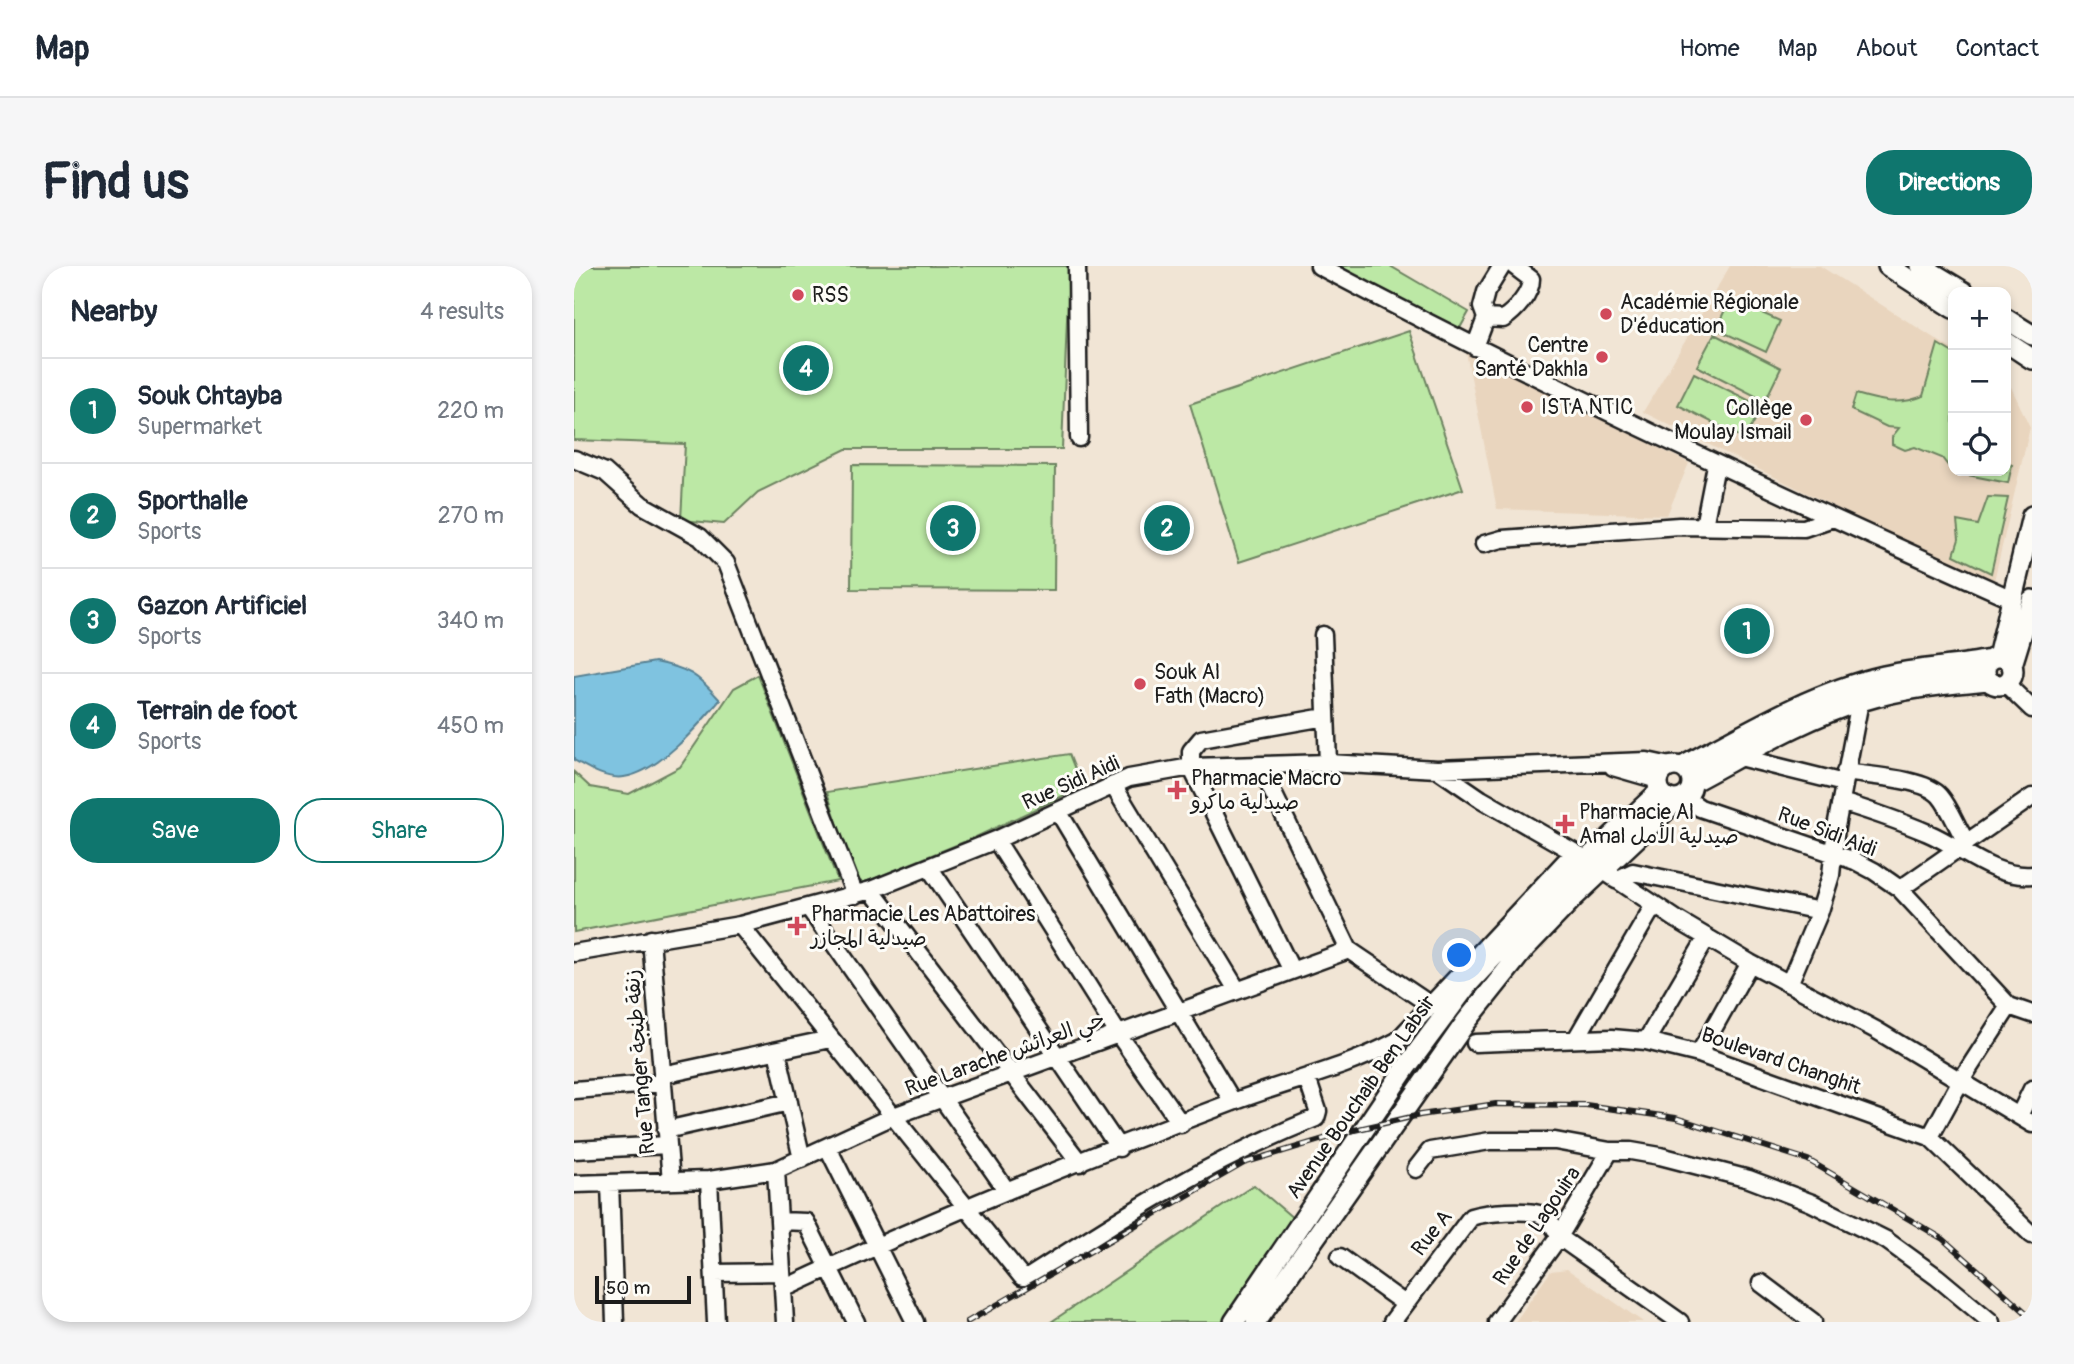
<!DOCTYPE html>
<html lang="en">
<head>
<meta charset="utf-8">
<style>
  body { margin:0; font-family:Pangolin,"Playpen Sans Arabic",sans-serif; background:#f6f6f7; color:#1f2937 }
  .controls { position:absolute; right:21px; top:21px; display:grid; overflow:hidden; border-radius:14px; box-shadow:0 4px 10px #0003 }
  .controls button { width:63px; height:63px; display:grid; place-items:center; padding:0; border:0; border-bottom:2px solid #e0e1e3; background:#fff; color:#1f2937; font:35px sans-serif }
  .scale { position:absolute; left:21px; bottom:18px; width:96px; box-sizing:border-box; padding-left:7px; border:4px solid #1c1c1c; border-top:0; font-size:19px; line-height:24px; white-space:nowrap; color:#1c1c1c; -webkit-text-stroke:5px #fdfcf7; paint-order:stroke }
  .you { position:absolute; left:886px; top:690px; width:24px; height:24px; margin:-18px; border:5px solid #fff; border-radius:50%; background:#1a73e8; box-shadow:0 0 0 10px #1a73e833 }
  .badge { display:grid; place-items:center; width:46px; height:46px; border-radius:50%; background:#0f766e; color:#fff; font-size:23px; font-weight:700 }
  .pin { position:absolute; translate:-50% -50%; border:4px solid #fff; box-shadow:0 2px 7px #0006 }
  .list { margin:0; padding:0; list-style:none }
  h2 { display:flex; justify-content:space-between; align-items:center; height:91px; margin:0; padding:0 28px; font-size:30px }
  h2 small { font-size:23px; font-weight:400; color:#747a83 }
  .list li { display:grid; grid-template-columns:46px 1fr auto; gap:21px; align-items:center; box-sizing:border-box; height:105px; padding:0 28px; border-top:2px solid #e0e1e3 }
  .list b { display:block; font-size:26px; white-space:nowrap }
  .list p { margin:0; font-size:23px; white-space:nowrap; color:#747a83 }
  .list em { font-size:23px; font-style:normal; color:#747a83 }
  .actions { display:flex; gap:14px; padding:21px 28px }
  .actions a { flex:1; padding:16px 0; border:2px solid #0f766e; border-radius:28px; text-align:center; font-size:24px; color:#0f766e }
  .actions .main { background:#0f766e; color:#fff }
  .icon { flex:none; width:38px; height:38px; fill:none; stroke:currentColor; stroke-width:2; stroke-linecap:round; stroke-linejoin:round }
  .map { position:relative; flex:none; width:1458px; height:1056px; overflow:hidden; border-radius:28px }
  header { display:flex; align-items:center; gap:42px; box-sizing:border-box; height:98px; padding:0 35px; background:#fff; border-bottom:2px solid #e0e1e3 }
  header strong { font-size:33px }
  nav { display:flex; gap:38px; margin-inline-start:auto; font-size:24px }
  .intro { display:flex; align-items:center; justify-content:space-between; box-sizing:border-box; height:168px; padding:0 42px }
  h1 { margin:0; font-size:49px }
  .button { padding:18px 32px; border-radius:28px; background:#0f766e; color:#fff; font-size:24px; font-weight:700 }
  main { display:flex; gap:42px; padding:0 42px }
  aside { flex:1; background:#fff; border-radius:28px; box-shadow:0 4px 10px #0003 }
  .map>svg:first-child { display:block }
</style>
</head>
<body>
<header>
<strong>Map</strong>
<nav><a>Home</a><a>Map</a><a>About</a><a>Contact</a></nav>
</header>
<div class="intro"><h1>Find us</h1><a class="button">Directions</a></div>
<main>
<aside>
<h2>Nearby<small>4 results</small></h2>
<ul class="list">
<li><span class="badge">1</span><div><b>Souk Chtayba</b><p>Supermarket</p></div><em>220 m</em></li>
<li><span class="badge">2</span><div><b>Sporthalle</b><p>Sports</p></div><em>270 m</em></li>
<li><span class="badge">3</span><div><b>Gazon Artificiel</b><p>Sports</p></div><em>340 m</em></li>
<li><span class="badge">4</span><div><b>Terrain de foot</b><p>Sports</p></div><em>450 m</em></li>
</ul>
<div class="actions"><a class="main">Save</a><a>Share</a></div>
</aside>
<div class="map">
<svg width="1458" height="1056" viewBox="0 0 1458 1056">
  <rect width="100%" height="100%" fill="#f1e5d5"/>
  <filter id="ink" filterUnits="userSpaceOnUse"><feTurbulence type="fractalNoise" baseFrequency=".0143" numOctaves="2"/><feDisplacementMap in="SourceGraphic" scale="14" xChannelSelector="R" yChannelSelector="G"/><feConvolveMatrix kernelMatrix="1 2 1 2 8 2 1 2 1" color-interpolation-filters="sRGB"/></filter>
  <g filter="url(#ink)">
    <path fill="#e9d5be" d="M1156,0H1246L1379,84V205H1432V116L1436,119L1456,161L1419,319L1069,146Z
      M892,86L1115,197L1093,249L923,243Z
      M993,1003L1069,1056H941L977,1005Z"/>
    <path fill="#bce8a5" stroke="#6c8260" stroke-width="2" d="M0,0H495L488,183H272L184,226L150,258L107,254L111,178L0,174Z
      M764,0H816L895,46L882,69Z
      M1156,33L1206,55L1192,86L1142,63Z
      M835,65L889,223L665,296L616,138Z
      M1140,68L1207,102L1191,135L1123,100Z
      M1364,78L1379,87V205H1432V197L1438,199L1434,217L1379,206L1368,192L1341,181L1331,184L1318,178V171L1325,162L1313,161L1277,144L1282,128C1306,135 1325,140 1349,130Z
      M1120,107L1188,141L1171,173L1104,139Z
      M278,199L481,200L480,324L277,323Z
      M1414,231L1434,232L1417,307L1380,289L1385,273L1383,255L1404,259Z
      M184,409L264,615L0,666V506L16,521L55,528L106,501L160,422Z
      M495,488L508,521L402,571L289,617L281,611L253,526Z
      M680,919L720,953L651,1056H477Z"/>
    <path fill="#7fc3e0" stroke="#578092" stroke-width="2" d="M81,396C114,402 124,409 146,434C124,460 85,506 50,511C33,514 14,502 0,494V410Z"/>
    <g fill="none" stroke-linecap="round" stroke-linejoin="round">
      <g stroke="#1c1c1c" stroke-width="21">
        <path id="minor" d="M503,0L505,172
          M745,0C972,120 1204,228 1438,333
          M912,52L929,53C941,45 957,28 957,13L940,0
          M901,81L912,52L908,41L912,26L928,0
          M0,193L31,206L68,239L126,271L152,297L281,629
          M1130,260L1142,199
          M910,278L928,273L1105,260L1230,262L1259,252
          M749,369L754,497
          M1432,418L1458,443
          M1165,491L1270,517
          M686,500L775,684L858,740
          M1039,501L1084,514
          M863,503L907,533L1012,593L1102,653L1176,697L1302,764L1458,858
          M1271,506C1294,510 1351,512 1366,530C1377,543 1383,562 1393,577
          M539,519L663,724
          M1110,531L1126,542L1281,595L1300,605L1326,623L1435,740L1458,748
          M1267,536C1296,545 1326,555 1354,567C1389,582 1419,612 1458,609
          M484,545L659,836
          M422,574L545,769L607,858
          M355,601L545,882
          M1042,614L1059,606L1246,645
          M1326,623L1458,531
          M297,624L506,897
          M235,642L433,925
          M166,659L448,1011H455C551,949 635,895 742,852L744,845L733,812
          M77,673L97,915
          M0,687L166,659L297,624L422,574L555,512L617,501L754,497L863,503L1073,495L1096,500
          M717,703L617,501V485L627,473L751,451
          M1215,718L1246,645L1257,609L1262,561L1286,435
          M1002,773L1080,639
          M1072,775L1133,671
          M901,777L1038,772L1072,775L1125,788L1356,871L1458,969
          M203,785L228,893
          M1125,788L1176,697
          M88,809L256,773
          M0,824L89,817
          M1445,850L1458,823
          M92,864L215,836
          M1356,871L1386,816L1435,740
          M254,882L341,1056
          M0,884L94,879
          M842,903L856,885L916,875H981L1036,885H1057L1086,890L1175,913L1238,937L1312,974L1363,1011L1417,1056
          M202,904L211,1056
          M135,914L142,1056
          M36,917L41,1056
          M0,918L135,914L202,904L317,851L775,684
          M205,955L232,956L282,1056
          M766,991L831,1038
          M140,1007L208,1006
          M1187,1017L1239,1056
          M209,1023C356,954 507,893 659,836C714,815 771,803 823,775L1000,586
          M818,1056L897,951C911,946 955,943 968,949C977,954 981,962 985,971L1106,1056
          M923,1056L985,971L1036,885"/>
      </g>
      <g stroke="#1c1c1c" stroke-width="24">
        <path id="major" d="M1314,0L1379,42
          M1347,0L1390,26
          M1432,53L1458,69
          M1432,76L1458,93
          M1411 405a14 14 0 1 1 28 0a14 14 0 1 1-28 0Z
          M1424,391L1458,250
          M1438,399L1458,334
          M1084 517a17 17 0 1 1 34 0a17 17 0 1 1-34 0Z
          M1108,501C1171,467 1239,426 1310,410C1345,402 1381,401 1416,394
          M1118,516C1173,487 1227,453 1287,435C1328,422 1371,418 1414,414
          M660,1056L833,800L894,718L989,616L1086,525
          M682,1056L892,756L951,682L1001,630L1103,534"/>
      </g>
      <use href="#minor" stroke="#fdfcf7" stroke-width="16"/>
      <use href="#major" stroke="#fdfcf7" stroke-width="19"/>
      <g stroke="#1c1c1c" stroke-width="6">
        <path id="rail" d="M393,1056L670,897L776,865L846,849L922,838L1012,839L1102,852L1234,894L1369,973L1458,1052"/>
      </g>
      <use href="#rail" stroke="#fdfcf7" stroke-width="3.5" stroke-dasharray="10" stroke-linecap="butt"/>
    </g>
  </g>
  <g fill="#d1495b" stroke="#fdfcf7" stroke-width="2.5">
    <circle cx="224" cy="29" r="7"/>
    <circle cx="1032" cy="48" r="7"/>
    <circle cx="1028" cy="91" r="7"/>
    <circle cx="953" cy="141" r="7"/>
    <circle cx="1232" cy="154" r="7"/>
    <circle cx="566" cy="418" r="7"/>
    <path d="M599.5 513.5h7v7h7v7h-7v7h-7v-7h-7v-7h7z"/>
    <path d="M987.5 547.5h7v7h7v7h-7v7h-7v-7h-7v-7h7z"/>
    <path d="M219.5 649.5h7v7h7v7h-7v7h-7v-7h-7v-7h7z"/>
  </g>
  <g text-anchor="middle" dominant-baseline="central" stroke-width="6" stroke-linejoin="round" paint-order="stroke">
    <g font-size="21" fill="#1c1c1c" stroke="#fdfcf7" text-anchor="start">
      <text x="238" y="29">RSS</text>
      <text x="1046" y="36">Académie Régionale<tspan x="1046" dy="24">D'éducation</tspan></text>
      <text x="1014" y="79" text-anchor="end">Centre<tspan x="1014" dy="24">Santé Dakhla</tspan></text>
      <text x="967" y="141">ISTA NTIC</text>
      <text x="1218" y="142" text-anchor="end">Collège<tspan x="1218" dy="24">Moulay Ismail</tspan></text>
      <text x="580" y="406">Souk Al<tspan x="580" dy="24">Fath (Macro)</tspan></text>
      <text x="617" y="512">Pharmacie Macro<tspan x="617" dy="24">صيدلية ماكرو</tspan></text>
      <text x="1005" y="546">Pharmacie Al<tspan x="1005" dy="24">Amal صيدلية الأمل</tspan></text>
      <text x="237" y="648">Pharmacie Les Abattoires<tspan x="237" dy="24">صيدلية المجازر</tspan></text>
    </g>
    <g font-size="21" fill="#1c1c1c" stroke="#fdfcf7">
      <text transform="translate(497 517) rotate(-24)">Rue Sidi Aidi</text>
      <text transform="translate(1253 566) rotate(21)">Rue Sidi Aidi</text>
      <text transform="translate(431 788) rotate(-20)">Rue Larache حي العرائش</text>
      <text transform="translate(1207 795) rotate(19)">Boulevard Changhit</text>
      <text transform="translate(66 796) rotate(-95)">Rue Tanger زنقة طنجة</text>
      <text transform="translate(787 831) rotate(-55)">Avenue Bouchaib Ben Labsir</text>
      <text transform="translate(963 960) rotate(-56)">Rue de Lagouira</text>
      <text transform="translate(858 967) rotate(-52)">Rue A</text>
    </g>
  </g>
</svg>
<div class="controls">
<button>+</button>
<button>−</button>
<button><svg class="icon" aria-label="locate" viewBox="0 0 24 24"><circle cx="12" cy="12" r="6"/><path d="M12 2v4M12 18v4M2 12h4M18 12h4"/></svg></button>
</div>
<div class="scale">50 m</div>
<div class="you"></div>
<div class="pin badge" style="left:1173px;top:365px">1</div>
<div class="pin badge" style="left:593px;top:262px">2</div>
<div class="pin badge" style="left:379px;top:262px">3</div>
<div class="pin badge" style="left:232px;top:102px">4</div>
</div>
</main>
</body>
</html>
